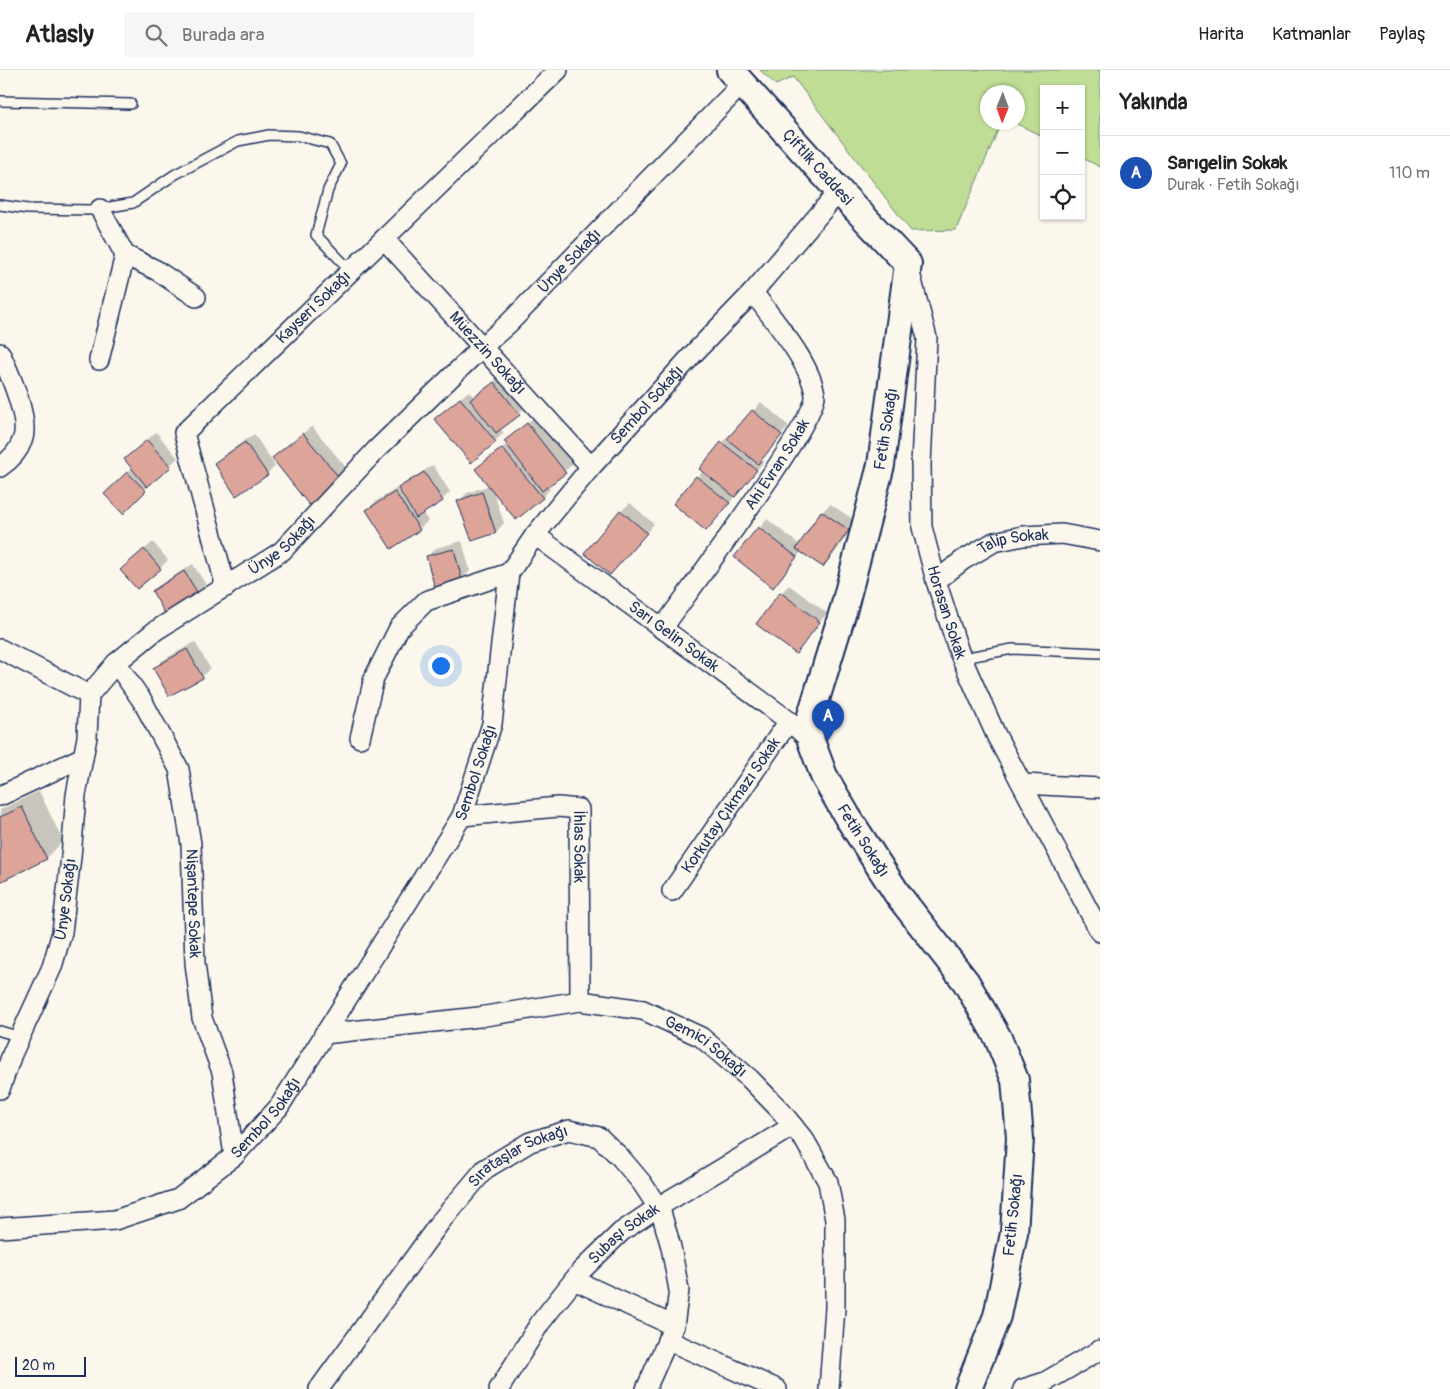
<!DOCTYPE html>
<html lang="tr">
<head>
<meta charset="utf-8">
<style>
  body { margin:0; font-family:Pangolin,sans-serif; background:#f6f6f6; color:#222 }
  .controls { position:absolute; right:15px; top:15px; display:grid; overflow:hidden; border-radius:0px; box-shadow:0 1px 4px #0004 }
  .controls button { width:45px; height:45px; display:grid; place-items:center; padding:0; border:0; border-bottom:1px solid #e0e0e0; background:#fff; color:#222; font:25px sans-serif }
  .compass { position:absolute; left:980px; top:15px; width:45px; height:45px; border-radius:50%; background:#fff; box-shadow:0 1px 4px #0004; rotate:181deg }
  .scale { position:absolute; left:15px; bottom:12px; width:71px; box-sizing:border-box; padding-left:5px; border:2px solid #1b2f5e; border-top:0; font-size:14px; line-height:18px; white-space:nowrap; color:#1b2f5e; -webkit-text-stroke:4px #fbf7ec; paint-order:stroke }
  .you { position:absolute; left:440px; top:595px; width:18px; height:18px; margin:-12px; border:4px solid #fff; border-radius:50%; background:#1a73e8; box-shadow:0 0 0 8px #1a73e833 }
  .badge { display:grid; place-items:center; width:32px; height:32px; border-radius:50%; background:#c8321e; color:#fff; font-size:16px; font-weight:700 }
  .pin { position:absolute; translate:-50% -41px; filter:drop-shadow(0 1px 2px #0008) }
  .pin::after { content:''; position:absolute; top:26px; width:18px; height:15px; background:inherit; clip-path:polygon(0 0,100% 0,50% 100%) }
  .list { margin:0; padding:0; list-style:none }
  h2 { display:flex; justify-content:space-between; align-items:center; height:65px; margin:0; padding:0 20px; font-size:21px }
  h2 small { font-size:16px; font-weight:400; color:#767676 }
  .list li { display:grid; grid-template-columns:32px 1fr auto; gap:15px; align-items:center; box-sizing:border-box; height:75px; padding:0 20px; border-top:1px solid #e0e0e0 }
  .list b { display:block; font-size:19px; white-space:nowrap }
  .list p { margin:0; font-size:16px; white-space:nowrap; color:#767676 }
  .list em { font-size:16px; font-style:normal; color:#767676 }
  .icon { flex:none; width:28px; height:28px; fill:none; stroke:currentColor; stroke-width:2; stroke-linecap:round; stroke-linejoin:round }
  .map { position:relative; flex:none; width:1100px; height:1319px; overflow:hidden }
  header { display:flex; align-items:center; gap:30px; box-sizing:border-box; height:70px; padding:0 25px; background:#fff; border-bottom:1px solid #e0e0e0 }
  header strong { font-size:24px }
  nav { display:flex; gap:28px; margin-inline-start:auto; font-size:18px }
  .search { width:350px; height:45px; background:#f6f6f6; display:flex; align-items:center; gap:12px; box-sizing:border-box; padding:0 18px; border-radius:0px; color:#767676; font-size:19px }
  main { display:flex }
  aside { flex:1; background:#fff }
  .map>svg:first-child { display:block }
</style>
</head>
<body>
<header>
<strong>Atlasly</strong>
<div class="search"><svg class="icon" aria-label="search" viewBox="0 0 24 24"><circle cx="10" cy="10" r="6"/><path d="M15 15l6 6"/></svg>Burada ara</div>
<nav><a>Harita</a><a>Katmanlar</a><a>Paylaş</a></nav>
</header>
<main>
<div class="map">
<svg width="1100" height="1319" viewBox="0 0 1100 1319">
  <rect width="100%" height="100%" fill="#fbf7ec"/>
  <filter id="ink" filterUnits="userSpaceOnUse"><feTurbulence type="fractalNoise" baseFrequency=".02" numOctaves="2"/><feDisplacementMap in="SourceGraphic" scale="10" xChannelSelector="R" yChannelSelector="G"/><feConvolveMatrix kernelMatrix="1 2 1 2 8 2 1 2 1" color-interpolation-filters="sRGB"/></filter>
  <g filter="url(#ink)">
    <path fill="#bfdd95" stroke="#6d867a" d="M760,0H1100V97L1081,87V19H1044V67L1015,53L1018,52V22H988V52L1001,53L956,160L911,161L793,7L776,15Z"/>
    <path fill="#0003" d="M502,305L527,336L500,359L504,363L495,371L444,341L469,321L475,328Z
      M761,332L789,356L761,389L764,391L743,417L714,451L675,434L703,401L701,399L722,373L730,364L732,365Z
      M536,346L573,394L547,415L550,419L542,428L492,418L504,453L496,462L472,470L459,431L467,423L490,415L485,391L507,374L514,363Z
      M312,356L348,400L309,433L273,388Z
      M156,362L178,388L152,411L153,412L123,442L106,424L132,398L134,381Z
      M254,364L275,396L267,404L215,393L224,385Z
      M433,395L450,422L442,430L422,442L428,451L419,459L367,441L375,432Z
      M630,433L654,454L618,495L621,441Z
      M830,434L856,451L832,487L823,496L802,481L781,508L736,487L767,449L800,475L822,442Z
      M462,471L470,501L461,509L428,486L436,478Z
      M153,472L168,490L160,498L130,492Z
      M193,494L208,518L199,526L153,521L162,513Z
      M789,515L827,543L796,582L781,523Z
      M195,572L210,598L202,607L155,598L163,590Z
      M39,721L63,771L47,788L0,810V740Z"/>
    <path fill="#dda49a" stroke="#1b2f5e" d="M494,312L520,345L496,363L470,330Z
      M460,328L496,372L471,393L434,349Z
      M752,340L782,365L758,394L727,369Z
      M527,353L566,403L542,421L504,371Z
      M303,363L341,410L309,435L272,388Z
      M147,370L171,397L147,417L124,389Z
      M245,372L268,405L236,426L214,393Z
      M721,372L757,400L735,427L699,399Z
      M502,378L543,428L516,450L475,399Z
      M127,402L146,421L123,444L104,424Z
      M424,402L443,431L416,448L398,418Z
      M696,406L730,433L706,461L673,434Z
      M395,422L420,460L391,479L366,440Z
      M482,422L496,463L472,471L457,431Z
      M620,440L647,463L610,505L584,483Z
      M821,441L849,460L823,497L796,479Z
      M758,457L797,487L773,518L734,487Z
      M144,479L161,499L137,519L120,500Z
      M454,479L462,510L435,518L426,486Z
      M184,501L200,527L167,547L152,521Z
      M780,522L820,552L796,584L756,554Z
      M187,579L203,608L169,626L153,598Z
      M22,737L47,789L0,812V747Z"/>
    <g fill="none" stroke-linecap="round" stroke-linejoin="round">
      <g stroke="#1b2f5e" stroke-width="12">
        <path id="lane" d="M0,31L131,34
          M0,135L28,139L92,140L133,133L174,105L238,71L269,65L299,66L330,74L341,94L328,120L316,165L351,201
          M962,588L1013,579L1099,583
          M0,961L21,967"/>
      </g>
      <g stroke="#1b2f5e" stroke-width="22">
        <g id="street">
          <path id="s1" d="M384,169L591,397"/>
          <path d="M125,185L156,200L196,227"/>
          <path id="s2" d="M910,203L927,268L921,394L922,457L936,511L959,582L996,665L1100,862"/>
          <path d="M0,283C9,302 31,351 22,371C18,382 9,391 0,397"/>
          <path d="M99,290L125,185L100,139"/>
          <path id="s3" d="M535,465L789,651L811,671"/>
          <path id="s4" d="M936,511L963,490L994,472L1023,466L1062,464L1100,471"/>
          <path id="s5" d="M226,517L184,363L558,0"/>
          <path id="s6" d="M662,559C685,526 817,351 815,325C811,292 772,249 753,222"/>
          <path d="M0,579L89,625"/>
          <path id="s7" d="M116,593L143,632L179,699L191,774L195,893L202,948L222,1002L234,1086"/>
          <path d="M360,668L374,608L399,558L426,531L509,503"/>
          <path d="M1023,714L1100,718"/>
          <path d="M0,726L83,687"/>
          <path id="s8" d="M462,746L558,737L579,739L580,931"/>
          <path id="s9" d="M672,821L789,651"/>
          <path id="s10" d="M324,964L479,947L580,931L643,940L701,967L750,1009L780,1040L805,1071L828,1112L835,1150V1238L829,1319"/>
          <path id="s11" d="M0,1019L12,984L52,897L62,862L71,787L76,725L87,667L89,625L116,593L155,561L282,481L376,380L483,276L508,254L742,14"/>
          <path id="s12" d="M0,1158L115,1150L178,1129L234,1086L279,1037L462,746L492,654L509,503L535,465L591,397L695,282L753,222L839,121"/>
          <path d="M574,1210L674,1256"/>
          <path d="M667,1270L777,1319"/>
          <path id="s13" d="M319,1319L441,1151L485,1099L530,1072L569,1060L599,1067L620,1087L642,1113L661,1142L671,1177L679,1220L674,1256L646,1319"/>
          <path id="s14" d="M499,1319L540,1253L581,1201L621,1162L658,1137L793,1056"/>
          <path d="M1023,1319L1045,1312L1100,1280"/>
        </g>
      </g>
      <g stroke="#1b2f5e" stroke-width="30">
        <g id="secondary">
          <path id="s15" d="M730,0L839,121L908,194L881,395L844,538L809,652L811,671L824,706L847,746L898,825L966,912L998,968L1015,1010L1020,1068L1014,1163L997,1246L968,1319"/>
        </g>
      </g>
      <use href="#lane" stroke="#fbf7ec" stroke-width="9"/>
      <use href="#street" stroke="#fbf7ec" stroke-width="19"/>
      <use href="#secondary" stroke="#fbf7ec" stroke-width="26"/>
    </g>
  </g>
  <g text-anchor="middle" dominant-baseline="central" stroke-width="5" stroke-linejoin="round" paint-order="stroke">
    <g font-size="16" fill="#1b2f5e" stroke="#fbf7ec">
      <text stroke="none"><textPath href="#s15" startOffset="131">Çiftlik Caddesi</textPath></text>
      <text stroke="none"><textPath href="#s11" startOffset="1059">Ünye Sokağı</textPath></text>
      <text stroke="none"><textPath href="#s5" startOffset="340">Kayseri Sokağı</textPath></text>
      <text stroke="none"><textPath href="#s1" startOffset="154">Müezzin Sokağı</textPath></text>
      <text stroke="none"><textPath href="#s12" startOffset="1129">Sembol Sokağı</textPath></text>
      <text transform="translate(886 359) rotate(-81)">Fetih Sokağı</text>
      <text stroke="none"><textPath href="#s6" startOffset="201">Ahi Evran Sokak</textPath></text>
      <text stroke="none"><textPath href="#s4" startOffset="89">Talip Sokak</textPath></text>
      <text stroke="none"><textPath href="#s11" startOffset="654">Ünye Sokağı</textPath></text>
      <text stroke="none"><textPath href="#s2" startOffset="345">Horasan Sokak</textPath></text>
      <text stroke="none"><textPath href="#s3" startOffset="172">Sarı Gelin Sokak</textPath></text>
      <text stroke="none"><textPath href="#s12" startOffset="708">Sembol Sokağı</textPath></text>
      <text stroke="none"><textPath href="#s9" startOffset="104">Korkutay Çıkmazı Sokak</textPath></text>
      <text stroke="none"><textPath href="#s15" startOffset="865">Fetih Sokağı</textPath></text>
      <text stroke="none"><textPath href="#s8" startOffset="155">İhlas Sokak</textPath></text>
      <text stroke="none"><textPath href="#s11" startOffset="202">Ünye Sokağı</textPath></text>
      <text stroke="none"><textPath href="#s7" startOffset="259">Nişantepe Sokak</textPath></text>
      <text stroke="none"><textPath href="#s10" startOffset="395">Gemici Sokağı</textPath></text>
      <text stroke="none"><textPath href="#s12" startOffset="302">Sembol Sokağı</textPath></text>
      <text stroke="none"><textPath href="#s13" startOffset="311">Sırataşlar Sokağı</textPath></text>
      <text transform="translate(1013 1145) rotate(-84)">Fetih Sokağı</text>
      <text stroke="none"><textPath href="#s14" startOffset="201">Subaşı Sokak</textPath></text>
    </g>
  </g>
</svg>
<div class="controls">
<button>+</button>
<button>−</button>
<button><svg class="icon" aria-label="locate" viewBox="0 0 24 24"><circle cx="12" cy="12" r="6"/><path d="M12 2v4M12 18v4M2 12h4M18 12h4"/></svg></button>
</div>
<svg class="compass" viewBox="-18 -18 36 36"><path d="M0-13l5 13h-10z" fill="#e53935"/><path d="M0 13l5-13h-10z" fill="#767676"/></svg>
<div class="scale">20 m</div>
<div class="you"></div>
<div class="pin badge" style="left:828px;top:671px;background:#1a4fb4">A</div>
</div>
<aside>
<h2>Yakında<small></small></h2>
<ul class="list">
<li><span class="badge" style="background:#1a4fb4">A</span><div><b>Sarıgelin Sokak</b><p>Durak · Fetih Sokağı</p></div><em>110 m</em></li>
</ul>
</aside>
</main>
</body>
</html>
